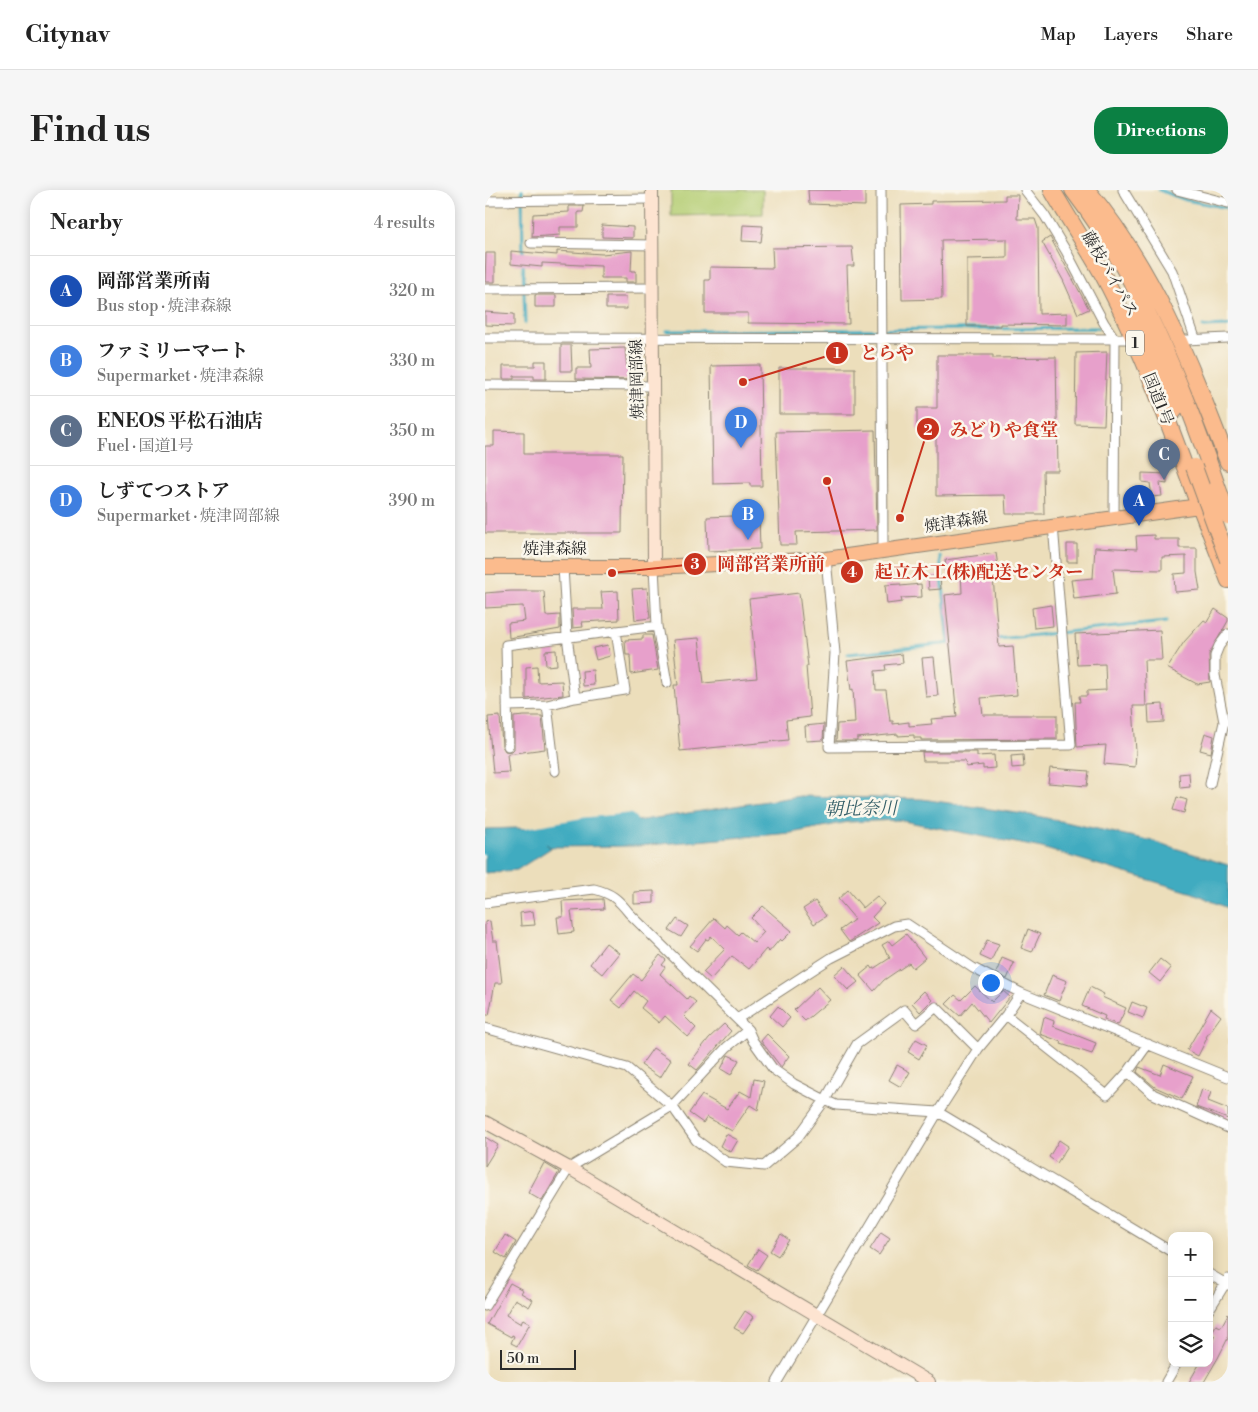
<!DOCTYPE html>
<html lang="en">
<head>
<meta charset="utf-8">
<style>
  body { margin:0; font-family:"Libre Bodoni","Noto Serif JP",serif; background:#f6f6f6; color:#222 }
  .controls { position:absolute; right:15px; bottom:15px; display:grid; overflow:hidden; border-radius:10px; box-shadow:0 2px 12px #0003 }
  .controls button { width:45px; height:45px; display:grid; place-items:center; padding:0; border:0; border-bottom:1px solid #e0e0e0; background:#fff; color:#222; font:25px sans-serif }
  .scale { position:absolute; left:15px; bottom:12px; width:76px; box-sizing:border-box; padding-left:5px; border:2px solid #2b2b2b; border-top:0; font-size:14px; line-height:18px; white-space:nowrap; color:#2b2b2b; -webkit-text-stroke:4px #fbf7ec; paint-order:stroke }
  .you { position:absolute; left:505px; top:792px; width:18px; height:18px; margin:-12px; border:4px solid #fff; border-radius:50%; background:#1a73e8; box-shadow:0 0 0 8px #1a73e833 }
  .badge { display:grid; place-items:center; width:32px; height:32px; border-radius:50%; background:#0b8043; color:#fff; font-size:16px; font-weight:700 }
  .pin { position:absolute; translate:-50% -41px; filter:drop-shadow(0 1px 2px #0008) }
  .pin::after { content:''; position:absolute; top:26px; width:18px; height:15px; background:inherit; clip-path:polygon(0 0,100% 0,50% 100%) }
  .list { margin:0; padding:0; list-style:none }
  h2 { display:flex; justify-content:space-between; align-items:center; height:65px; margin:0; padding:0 20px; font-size:21px }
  h2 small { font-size:16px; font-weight:400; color:#767676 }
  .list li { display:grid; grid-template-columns:32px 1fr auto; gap:15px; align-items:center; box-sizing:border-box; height:70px; padding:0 20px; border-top:1px solid #e0e0e0 }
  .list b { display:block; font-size:19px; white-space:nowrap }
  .list p { margin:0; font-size:16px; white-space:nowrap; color:#767676 }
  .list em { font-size:16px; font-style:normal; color:#767676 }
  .icon { flex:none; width:28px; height:28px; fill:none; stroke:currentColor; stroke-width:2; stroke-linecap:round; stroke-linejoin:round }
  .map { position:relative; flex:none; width:743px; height:1192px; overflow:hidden; border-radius:20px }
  header { display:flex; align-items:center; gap:30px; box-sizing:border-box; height:70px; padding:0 25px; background:#fff; border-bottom:1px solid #e0e0e0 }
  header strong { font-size:24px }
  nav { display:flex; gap:28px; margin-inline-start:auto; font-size:18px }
  .intro { display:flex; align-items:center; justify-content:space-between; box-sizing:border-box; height:120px; padding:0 30px }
  h1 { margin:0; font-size:35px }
  .button { padding:12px 22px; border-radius:20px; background:#0b8043; color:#fff; font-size:18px; font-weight:700 }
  main { display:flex; gap:30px; padding:0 30px }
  aside { flex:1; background:#fff; border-radius:20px; box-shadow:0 2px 12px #0003 }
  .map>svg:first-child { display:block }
</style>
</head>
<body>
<header>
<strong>Citynav</strong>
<nav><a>Map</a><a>Layers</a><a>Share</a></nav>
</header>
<div class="intro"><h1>Find us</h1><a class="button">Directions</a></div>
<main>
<aside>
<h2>Nearby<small>4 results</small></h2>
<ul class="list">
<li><span class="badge" style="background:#1a4fb4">A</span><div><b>岡部営業所南</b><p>Bus stop · 焼津森線</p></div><em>320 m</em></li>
<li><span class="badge" style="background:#3f7fe0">B</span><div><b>ファミリーマート</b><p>Supermarket · 焼津森線</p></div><em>330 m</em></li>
<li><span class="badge" style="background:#5c6f8a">C</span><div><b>ENEOS 平松石油店</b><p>Fuel · 国道1号</p></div><em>350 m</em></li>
<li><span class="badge" style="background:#3f7fe0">D</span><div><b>しずてつストア</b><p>Supermarket · 焼津岡部線</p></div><em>390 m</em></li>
</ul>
</aside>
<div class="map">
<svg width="743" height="1192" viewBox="0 0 743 1192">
  <rect width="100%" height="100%" fill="#fbf7ec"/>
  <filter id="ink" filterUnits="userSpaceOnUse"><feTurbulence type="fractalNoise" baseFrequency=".02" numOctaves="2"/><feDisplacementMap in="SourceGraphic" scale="10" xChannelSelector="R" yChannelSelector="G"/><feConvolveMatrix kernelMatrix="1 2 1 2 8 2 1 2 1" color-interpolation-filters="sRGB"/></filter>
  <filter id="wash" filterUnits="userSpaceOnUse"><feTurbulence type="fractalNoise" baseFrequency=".0096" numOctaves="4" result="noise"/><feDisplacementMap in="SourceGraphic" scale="20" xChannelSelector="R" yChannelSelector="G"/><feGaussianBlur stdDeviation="1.12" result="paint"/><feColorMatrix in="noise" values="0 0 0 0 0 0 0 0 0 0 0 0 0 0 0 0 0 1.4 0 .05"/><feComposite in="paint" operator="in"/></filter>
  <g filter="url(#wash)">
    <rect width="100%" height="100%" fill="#ecdebb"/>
    <path fill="#b4cd73" stroke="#707c4f" d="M186,0H278V24L186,26Z"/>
    <path fill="#40abc0" stroke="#366b76" d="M315,606L437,609L552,626L668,651L743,675V718L708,703L557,658L413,630L363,632L306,643L152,656L65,657L61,654L66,658L32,680L0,683V639L32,638L72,643Z"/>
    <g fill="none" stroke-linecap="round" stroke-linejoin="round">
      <path stroke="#40abc0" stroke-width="3" d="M37,0L38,65
        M674,0L701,10L743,18
        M38,71L40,133
        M718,137L743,136
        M181,141L613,138
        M455,366L464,454
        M511,449L681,432
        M363,464L467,453"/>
      <path stroke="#40abc0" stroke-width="19" d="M0,655L100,637L143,633"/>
    </g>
    <g id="blocks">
      <path fill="#e7a0cb" d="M323,0H380V16L324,14Z
        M520,5H533L532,29H550L553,38L554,124L582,123V135L515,134V136H482V69L522,68V49L456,50L457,109L417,110L416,15L446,14V11L520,10Z
        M84,16H99L98,22H93V37H75V45L47,47L48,24L84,22Z
        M117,35L148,37V48L117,47Z
        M258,35L278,36L276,52L257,51Z
        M565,47L604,119L593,124L578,90L557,52Z
        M367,57L369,76H362L364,134L263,133V123H220V90H225V77L288,78L287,58Z
        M26,61L72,65V61L117,64L147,61L146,81H151V92H141V88H116V76L57,73V77L26,74Z
        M1,63H10V92H0Z
        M50,105H71V117H50Z
        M121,107H141L142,119H121Z
        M0,122L29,124V136L0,135Z
        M76,155H86L87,181H76Z
        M140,158L142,179L153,178L154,190L91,189V178H106L105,159Z
        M622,162L619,235L590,234L591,163Z
        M452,165H508V168L571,167L573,281H558L559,324H521L520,305L451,306V239H432V218H452Z
        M50,171H61V189H49V186H29V189H18V176H50Z
        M275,175L277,296H265V293L228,294L226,176Z
        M294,178H370V224H294Z
        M390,240L392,340L311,342L312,355H295L291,242Z
        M9,241L39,242V264H138L137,343H0V256H9Z
        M657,283L682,284V294L675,293L677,306L667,307L665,293L657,292Z
        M274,325L275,359L223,361L222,327Z
        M669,345V349H694V358H712V382L715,400L690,402L689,384L701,383V366L677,367V380L628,379L631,404L589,409L586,390L608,388L610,357L652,359L651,346Z
        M582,354H592V372H582Z
        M511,363L513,376H507L514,457L528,456L532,505L496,508L498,525H572V549L436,550V548H429V545L413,546V544L372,548V551H351L352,534L370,533L368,499L366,500L362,471L417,464L418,473L400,475L401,480L390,481L391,500H401L405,531H408V534L424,532V536L447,534L446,529L472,527L460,405L477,403L476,381L462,383L460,370Z
        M455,386L456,399L444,400L443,387Z
        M415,394V396L436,394L437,407L416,408L417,412L402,414L400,395Z
        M162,398L165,428L150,430L147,399Z
        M26,401H59L61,426L75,425V439L24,448L23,433L40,431L38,416L0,418V403Z
        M133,401L134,430L97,432L98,437L88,438L87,419H118L116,402Z
        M314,403L323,476H321L325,527L301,530L303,550L195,561L189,495H193L188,450L214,448L219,493L272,488L264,409Z
        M566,415L568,436L549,438L547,418Z
        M730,419L743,428V431L724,464L725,492L712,494L682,478L699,452L719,430L722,432Z
        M675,440L677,470H659L661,516H648L651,562L650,577L619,574L621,555L592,557L590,512H595L594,506H602V501L621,500L620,474L592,475L590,444Z
        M158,445H167L173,480L146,484L145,465H141L140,450L158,449Z
        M123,455L125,466L111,470L108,458Z
        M71,460L72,475L61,476L60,461Z
        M449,467L453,506L441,507L437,468Z
        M52,476L53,492L77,491L78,505L41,509V477Z
        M108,480L109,495L98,496L97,481Z
        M678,514L679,532L664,533L663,515Z
        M15,526L17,556L20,561L26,562L29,559V527L39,526H57L60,559L22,564L24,582L8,583L3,527Z
        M339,534L338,550L321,551L320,536Z
        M720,543L729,546L726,563L715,560Z
        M437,562H492V566L509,565L510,578L498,579V575L481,577L480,571H438Z
        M538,565L539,577L527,578L526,566Z
        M565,578L604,581L602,596L563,593Z
        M704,583L705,597L695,598L694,584Z
        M692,607L702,610L699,623L688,620Z
        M363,700L378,718L392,706L399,714L387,727L393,733L364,752L355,740L370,729L353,709Z
        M169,701V713L149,714V702Z
        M118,709L119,719L86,721L89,742L74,744L72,727H78L77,711Z
        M330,711L341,726L329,734L318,719Z
        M278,716L307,741L297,751L295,749L284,762L281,759L264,779L247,766L226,789L218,782L240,759L226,746L223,750L221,749L212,761L205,756L229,728L240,738L242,735L253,745L256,742L269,753L279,742L266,728Z
        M48,721L50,735L36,736L35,723Z
        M192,729L203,736L196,747L184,740Z
        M5,731L8,751H12L17,793H10L4,825H0V732Z
        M543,739L555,744L547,762L536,758Z
        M421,744L440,768L428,778L424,773L399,790L389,801L375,785L386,776L388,779L405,768L397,755L404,751L407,755Z
        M502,750L514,754L506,771L495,766Z
        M121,753L134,763L117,784L105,774Z
        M175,765L181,770L177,775L180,777L175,784L202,809L204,806L211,812L199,826L211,838L203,847L180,826L174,833L156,818L161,811L149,801L136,818L126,810L148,784L156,790Z
        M517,768L529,773L522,789L511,783Z
        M675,769L686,778L675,792L664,783Z
        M359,776L373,792L363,800L349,785Z
        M567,785L582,791L574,811L559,805Z
        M490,796L507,812L518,801L525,807L504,833L487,812L475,826L461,814L470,805L476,810Z
        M333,797L345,810L320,831L309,820Z
        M605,797L619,804L617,807L641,818L633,835L619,829L620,826L597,816Z
        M439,801L447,810L435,822L427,813Z
        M647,812L662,818L658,828L643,822Z
        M293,816L305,828L297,837L285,826Z
        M726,818L736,826L721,847L722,848L713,866L702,860Z
        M559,827L569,831L568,836L611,853L607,864L576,854L577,852L555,844Z
        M239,834L246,841L212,880L204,874L224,848Z
        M282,844L304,866L296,877L276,851Z
        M431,849L442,855L434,869L423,862Z
        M168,858L186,870L175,888L156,875Z
        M243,865L254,870L246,885L236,879Z
        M679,874L708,886L697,909L670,897L652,882L654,877L675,885Z
        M412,875L425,882L416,897L404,890Z
        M269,889L279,891L273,920L265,915L247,941L222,927L218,933L204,923L217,905L242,919L255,901L266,907Z
        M717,899L726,902L723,911L743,919V929L711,917Z
        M241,944L253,950L246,962L235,956Z
        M0,947L13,955L0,976Z
        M574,950L583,956L572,973L564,967Z
        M59,973L74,982L57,1011L43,1003Z
        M396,1042L405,1048L394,1065L385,1059Z
        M296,1044L304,1050L293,1066L285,1061Z
        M20,1045L31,1052L21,1069L10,1062Z
        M273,1059L282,1065L272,1080L263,1075Z
        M25,1093L38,1100L36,1103L48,1110L44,1117L30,1109L21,1125L36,1134L38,1129L45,1133L32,1156L26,1153L29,1146L27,1145L26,1147L2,1134Z
        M260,1121L269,1127L258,1143L249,1138Z
        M743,1124V1148L733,1168L719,1192H704L715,1173H724V1157L730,1146L726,1144L731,1135L736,1137Z"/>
    </g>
  </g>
  <g filter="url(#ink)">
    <use href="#blocks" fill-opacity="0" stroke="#8c8473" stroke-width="1"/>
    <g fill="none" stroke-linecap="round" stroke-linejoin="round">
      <g stroke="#8c8473" stroke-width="11">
        <path id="street" d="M540,0L560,26L581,61L619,133L630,149L629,327
          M638,0L687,81L710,148
          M692,0L743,13
          M0,11L167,9
          M46,53L168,55
          M0,99L168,98
          M0,148L642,149
          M700,150L743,148
          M0,195L169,196
          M395,362L398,356L396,0
          M341,369L350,463L344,557L586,555L568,335
          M78,377L82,446L90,508
          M169,377L172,436L182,493
          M62,515L70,581
          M22,516L62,515L90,508L140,500L131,441
          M23,556L21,455L172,436
          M725,594L739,532L730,485V466L734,456L743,444
          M0,713L109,699C126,703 133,709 144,723L263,840L268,851L288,879L309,894L340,910L351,915L453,922L687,1062
          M521,825L622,905L643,882L668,904L743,938
          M252,829L346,768L409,736L422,734L488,778L536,803L743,887
          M0,838L142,878L187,916L211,950L241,972L279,976L313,947L340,910L372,854L419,820L431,834L451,817L493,859
          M643,882L663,854
          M724,1084L743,1095
          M0,1116L84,978L187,916L242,857L263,840
          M724,1120L743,1089
          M292,1192L453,922L493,859L521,825L536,803
          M681,1192L692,1173"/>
      </g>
      <g stroke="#8c8473" stroke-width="14">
        <path id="secondary" d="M167,0L169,377
          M0,932L84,978L444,1192"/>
      </g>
      <g stroke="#8c8473" stroke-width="16">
        <path id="primary" d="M0,377H169L341,369L714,316L743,391"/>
      </g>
      <g stroke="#8c8473" stroke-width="18">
        <path id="highway" d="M567,0C583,28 602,56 618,85C657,158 686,238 714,316
          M588,0C655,89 696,191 732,296
          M602,0C670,81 705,174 743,272
          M648,124L663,153L689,221"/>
      </g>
      <use href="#street" stroke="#fff" stroke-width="9"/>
      <use href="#secondary" stroke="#fde4d1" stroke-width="12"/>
      <use href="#primary" stroke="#fbbb8d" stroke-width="14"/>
      <use href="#highway" stroke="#fbbb8d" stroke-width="16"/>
      <g stroke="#8c8473" stroke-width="18" stroke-linecap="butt">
        <path id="highway-bridge" d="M709,277L743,370
          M732,296L743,326"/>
      </g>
      <use href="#highway-bridge" stroke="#fbbb8d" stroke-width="16"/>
    </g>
  </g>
  <g text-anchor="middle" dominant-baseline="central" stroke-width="5" stroke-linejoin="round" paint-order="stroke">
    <rect fill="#fbf7ec" stroke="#696865" stroke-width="1" x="641" y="140.5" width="18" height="25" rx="4"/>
    <g font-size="15" font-weight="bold" fill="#2b2b2b">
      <text x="650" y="153">1</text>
    </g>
    <g font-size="16" fill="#2b2b2b" stroke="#fbf7ec">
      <text transform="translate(625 84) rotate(60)">藤枝バイパス</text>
      <text transform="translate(152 189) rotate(-91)">焼津岡部線</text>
      <text transform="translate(673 209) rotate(68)">国道1号</text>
      <text transform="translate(471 332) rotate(-9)">焼津森線</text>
      <text x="70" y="359">焼津森線</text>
    </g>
    <g font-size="18" font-style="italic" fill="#335e67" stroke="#fbf7ec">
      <text transform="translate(376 619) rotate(-1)">朝比奈川</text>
    </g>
  </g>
  <path fill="none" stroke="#c8321e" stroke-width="2" d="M258 192L352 163M415 328L443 239M127 383L210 374M342 291L367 382"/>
  <g fill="#c8321e" stroke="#fbf7ec" stroke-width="2">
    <circle cx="258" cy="192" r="5"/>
    <circle cx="415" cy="328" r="5"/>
    <circle cx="127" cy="383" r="5"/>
    <circle cx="342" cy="291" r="5"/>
    <circle cx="352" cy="163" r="12"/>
    <circle cx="443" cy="239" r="12"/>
    <circle cx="210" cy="374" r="12"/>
    <circle cx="367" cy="382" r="12"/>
  </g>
  <g font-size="15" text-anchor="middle" font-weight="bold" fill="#fff">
    <text x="352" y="168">1</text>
    <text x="443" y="245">2</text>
    <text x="210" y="379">3</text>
    <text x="367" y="387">4</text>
  </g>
  <g font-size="18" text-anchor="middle" font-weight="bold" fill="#c8321e" stroke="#fbf7ec" stroke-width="5" stroke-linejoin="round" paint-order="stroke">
    <text x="402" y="169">とらや</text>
    <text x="519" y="246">みどりや食堂</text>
    <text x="286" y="380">岡部営業所前</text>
    <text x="494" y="388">起立木工(株)配送センター</text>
  </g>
</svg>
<div class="controls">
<button>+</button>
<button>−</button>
<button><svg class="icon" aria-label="layers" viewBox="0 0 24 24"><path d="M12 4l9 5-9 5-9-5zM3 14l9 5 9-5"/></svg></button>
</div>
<div class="scale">50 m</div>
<div class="you"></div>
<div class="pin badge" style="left:654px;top:336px;background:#1a4fb4">A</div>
<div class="pin badge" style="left:263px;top:350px;background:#3f7fe0">B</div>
<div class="pin badge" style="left:679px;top:290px;background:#5c6f8a">C</div>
<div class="pin badge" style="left:256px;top:258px;background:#3f7fe0">D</div>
</div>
</main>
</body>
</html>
